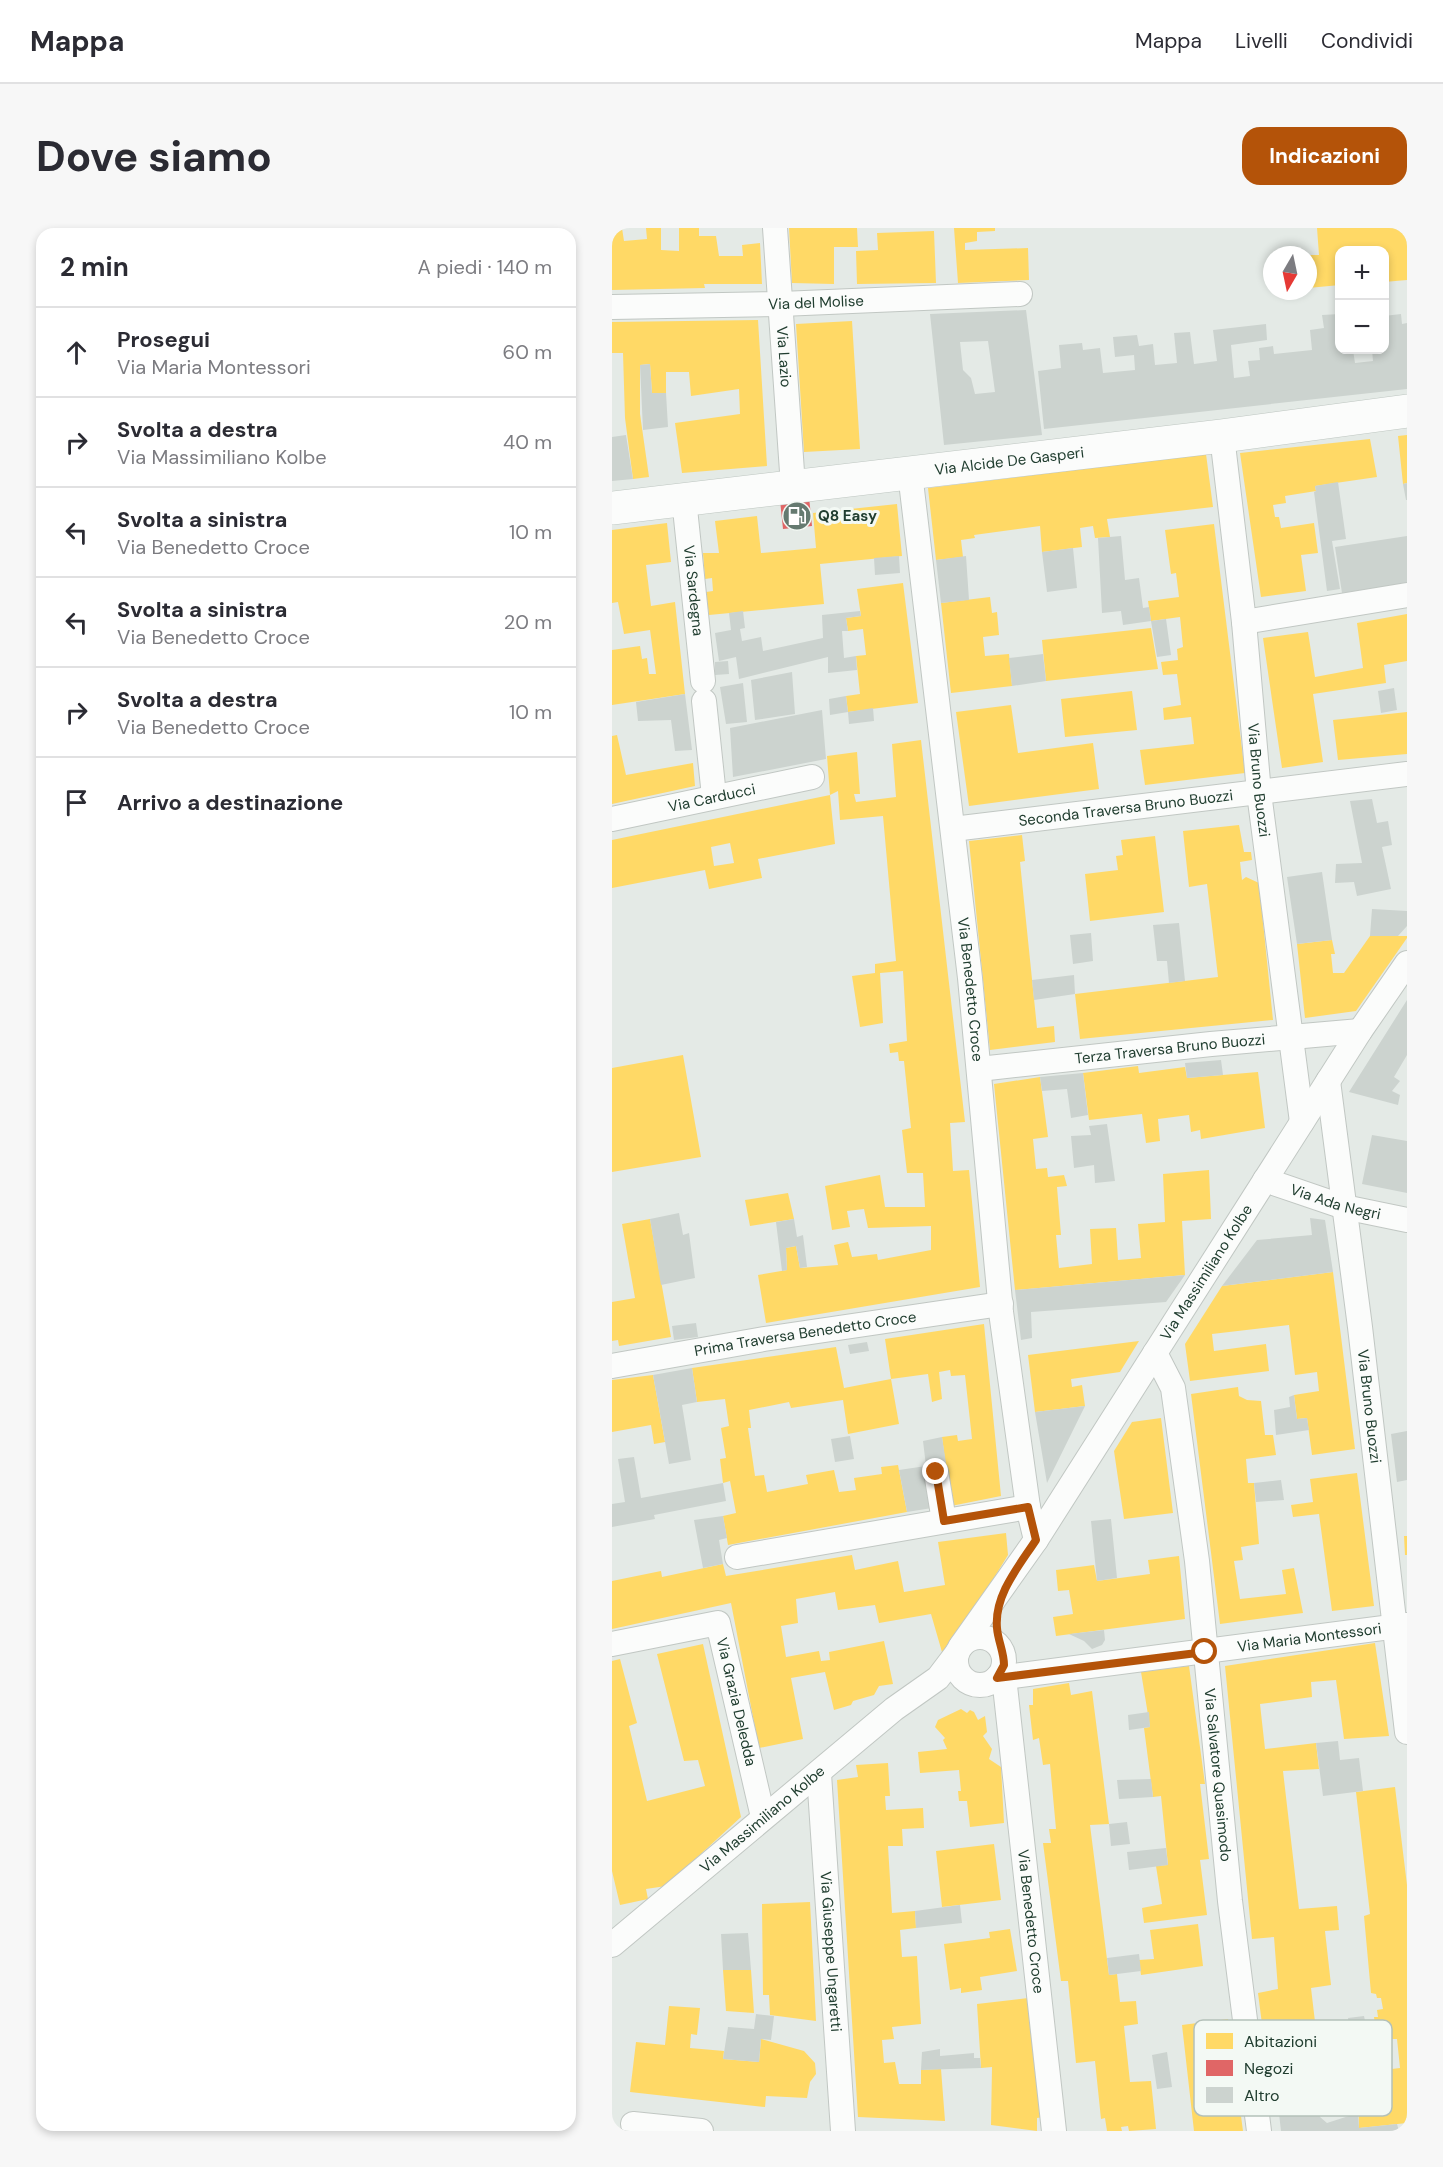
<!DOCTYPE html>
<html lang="it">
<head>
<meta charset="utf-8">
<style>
  body { margin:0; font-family:"DM Sans",sans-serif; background:#f7f7f7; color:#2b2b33 }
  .controls { position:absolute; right:18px; top:18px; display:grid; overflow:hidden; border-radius:12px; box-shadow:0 3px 9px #0003 }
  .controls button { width:54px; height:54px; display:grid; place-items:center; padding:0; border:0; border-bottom:2px solid #e1e1e2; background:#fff; color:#2b2b33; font:30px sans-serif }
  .compass { position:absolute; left:651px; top:18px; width:54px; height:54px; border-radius:50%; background:#fff; box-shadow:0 3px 9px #0003; rotate:189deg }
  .stop { position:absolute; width:18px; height:18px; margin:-14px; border:4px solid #b45309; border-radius:50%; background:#fff }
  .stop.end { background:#b45309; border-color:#fff; box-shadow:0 2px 6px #0008 }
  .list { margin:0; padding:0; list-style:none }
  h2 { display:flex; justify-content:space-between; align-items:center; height:78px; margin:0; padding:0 24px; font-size:26px }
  h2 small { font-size:20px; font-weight:400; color:#7c7c81 }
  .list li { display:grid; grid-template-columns:39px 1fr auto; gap:18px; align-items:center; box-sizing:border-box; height:90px; padding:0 24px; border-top:2px solid #e1e1e2 }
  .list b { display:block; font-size:22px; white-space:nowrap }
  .list p { margin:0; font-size:20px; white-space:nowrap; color:#7c7c81 }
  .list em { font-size:20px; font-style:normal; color:#7c7c81 }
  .icon { flex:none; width:33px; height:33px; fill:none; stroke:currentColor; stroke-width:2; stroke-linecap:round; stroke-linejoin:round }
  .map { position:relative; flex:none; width:795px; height:1903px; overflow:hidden; border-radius:18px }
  header { display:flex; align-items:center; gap:36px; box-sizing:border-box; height:84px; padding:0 30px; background:#fff; border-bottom:2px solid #e1e1e2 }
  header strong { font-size:28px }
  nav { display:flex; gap:33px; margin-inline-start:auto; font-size:21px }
  .intro { display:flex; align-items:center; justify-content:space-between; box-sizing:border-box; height:144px; padding:0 36px }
  h1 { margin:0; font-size:42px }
  .button { padding:15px 27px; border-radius:18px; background:#b45309; color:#fff; font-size:21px; font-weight:700 }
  main { display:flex; gap:36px; padding:0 36px }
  aside { flex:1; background:#fff; border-radius:18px; box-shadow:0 3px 9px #0003 }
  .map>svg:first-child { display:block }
</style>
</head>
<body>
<header>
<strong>Mappa</strong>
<nav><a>Mappa</a><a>Livelli</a><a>Condividi</a></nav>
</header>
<div class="intro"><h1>Dove siamo</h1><a class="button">Indicazioni</a></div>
<main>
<aside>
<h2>2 min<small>A piedi · 140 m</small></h2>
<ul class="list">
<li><svg class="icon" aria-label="ahead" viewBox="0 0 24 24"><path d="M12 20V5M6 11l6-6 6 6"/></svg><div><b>Prosegui</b><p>Via Maria Montessori</p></div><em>60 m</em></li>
<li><svg class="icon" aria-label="right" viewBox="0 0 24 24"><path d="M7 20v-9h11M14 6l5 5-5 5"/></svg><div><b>Svolta a destra</b><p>Via Massimiliano Kolbe</p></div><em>40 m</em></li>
<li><svg class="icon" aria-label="left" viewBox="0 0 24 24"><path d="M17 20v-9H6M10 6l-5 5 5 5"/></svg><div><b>Svolta a sinistra</b><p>Via Benedetto Croce</p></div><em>10 m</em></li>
<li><svg class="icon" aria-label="left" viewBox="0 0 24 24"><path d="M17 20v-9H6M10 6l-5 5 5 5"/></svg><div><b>Svolta a sinistra</b><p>Via Benedetto Croce</p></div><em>20 m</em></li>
<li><svg class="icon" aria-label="right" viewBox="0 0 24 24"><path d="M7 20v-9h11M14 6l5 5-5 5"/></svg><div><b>Svolta a destra</b><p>Via Benedetto Croce</p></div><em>10 m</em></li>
<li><svg class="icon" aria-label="arrive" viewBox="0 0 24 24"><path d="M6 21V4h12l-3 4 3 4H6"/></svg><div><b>Arrivo a destinazione</b></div></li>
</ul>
</aside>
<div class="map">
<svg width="795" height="1903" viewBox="0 0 795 1903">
  <rect width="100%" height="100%" fill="#e4eae6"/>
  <path fill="#ffd966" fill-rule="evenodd" d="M0,0H10L12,13L35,11L34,0H49V22L67,23V0H87V8H104L107,28H131L130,17L148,15L150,56H92L93,60L0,62Z
    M177,0H245L246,19H222V56L180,55Z
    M342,0H383V3L365,4V13L353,15V22L416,20L417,52L346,55Z
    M705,0H795V52L772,54V22H728V57L696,60V27H707Z
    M322,3L324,55L245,56L244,23L266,22L265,5Z
    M146,92L155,238L70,245L63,195L128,186L127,161L79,168L77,144H54V165H40L38,136L28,137V186L37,249L21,251L13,190L11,125H0V94Z
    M240,93L248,221L192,224L184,96Z
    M795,207V255L791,256L786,208Z
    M758,211L765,249L703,258L704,263L673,268L674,275L661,277L663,289H667L669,300L702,295L706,325L689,327L694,363L649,369L628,225Z
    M594,226L601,279L495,291L498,309L483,310L481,298L468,300L470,319L430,324L428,298L362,307L363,310L349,312L351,329L324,332L316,260Z
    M285,276L290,328L208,336L212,376L97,387L94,364L101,363L100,350L93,351L91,325H107L103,293L145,288L149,325L204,320L201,285Z
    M55,295L59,334L34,337L39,378L63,374L73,466L0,477V422L28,418L30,431L35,430L37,446H44L38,402L12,406L6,374L0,375V302Z
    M602,296L633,545L533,557L528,522L582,516L579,489L552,492L551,480L569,477L565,446L551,447L549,434L566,432L565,421L571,419L568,389L539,393L536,373L567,369L564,345L559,346L553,302Z
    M291,355L306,475L236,484L234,468L248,466L244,428L254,427L251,401L236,403L234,390L249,388L245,361Z
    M378,369L380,385L385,384L387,407L371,409L373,428L397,426L400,458L339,465L329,375Z
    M795,386V433L772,437L774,455L701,466L711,534L670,540L651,410L696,404L703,449L751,440L745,395Z
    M539,400L546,441L434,453L430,412Z
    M520,463L525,502L453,509L449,471Z
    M399,477L406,525L481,515L487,561L357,578L344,484Z
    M795,484V526L726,532L721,492Z
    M5,507L14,547L81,535L83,558L0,576V508Z
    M309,512L353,894L338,895L341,943L357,942L368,1059L154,1095L146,1047L175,1042L174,1020L184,1018L188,1040L226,1037L222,1017L236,1014L240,1029L265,1026L266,1032L319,1022V998L256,1000L252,981L235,983L238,999L220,1002L213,958L268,947L273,979H313L311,945H295L290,902L299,900L292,833H287L286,824L278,825L277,816L295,813L291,743L268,745L271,795L248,799L240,748L263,745V736L284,733L271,588L228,592L226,563L218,567L223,616L146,631L150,650L97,661L93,642L0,660V612L218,567L215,528L245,524L248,566H242L244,574L284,569L280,516ZM118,615L122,635L102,638L99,619Z
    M627,597L632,624H639L640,632L628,634L630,652L634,649L647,655L661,792L468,811L463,766L606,749L595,656L577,659L571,603Z
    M410,607L413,633L408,634L425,800L442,798L443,814L378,822L357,613Z
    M543,608L552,684L478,693L473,646L506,642L504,628L511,627L509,612Z
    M758,708H795V710L744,783L693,790L685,716L720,712L723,726H719L721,745H732Z
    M71,827L89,929L0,944V840Z
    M526,838L527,845L573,839L575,850L646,844L653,900L589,911L588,902L579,904L577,887L546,891L548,913L534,915L530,886L477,892L471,845Z
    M428,849L436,909L421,911L424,941L435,940L436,949L452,947L455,958L445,959L449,1007H444L447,1040L480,1036L478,1001L504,1000L506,1032L529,1030L526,996L553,994L551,946L597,942L599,991L570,993L573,1047L403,1062L382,856Z
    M176,965L182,991L138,998L133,972Z
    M38,991L59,1109L7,1118L6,1112L0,1113V1074L23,1070L10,996Z
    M721,1044L743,1221L700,1227L695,1190L685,1191L682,1167L707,1163L705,1144L683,1147L677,1097L600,1106L602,1123L654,1116L657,1143L578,1153L573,1116L610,1058Z
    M372,1096L389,1268L339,1278L330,1209L345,1207L346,1213L360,1211L353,1147L339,1148L338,1142L327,1144L330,1171L320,1174L316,1146L279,1151L287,1196L236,1206L231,1172L179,1180L177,1174L137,1182L139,1200H136L143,1248L152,1247L155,1264L196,1256L194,1247L222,1242L227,1264L244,1262L242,1250L270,1246L269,1239L286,1237L295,1284L116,1317L111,1288L124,1285L118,1253L111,1255L108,1231L114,1230L109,1200L117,1198L113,1171L85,1174L80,1140L224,1119L232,1160L279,1151L273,1111Z
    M527,1113L508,1144L459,1151L460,1159L470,1157L473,1178L423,1184L416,1127Z
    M41,1147L53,1214L42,1216L39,1197L0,1204V1152Z
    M626,1159L627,1168L635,1172L649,1173L653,1207H661L664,1227L634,1231L636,1255H642L647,1316L629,1319L631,1332L622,1333L628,1371L674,1366L670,1342L682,1340L691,1385L608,1396L579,1166Z
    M549,1190L561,1285L512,1291L502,1223L520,1194Z
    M745,1245L762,1378L720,1383L707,1286L681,1289L679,1277L701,1274L698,1251Z
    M394,1305L396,1327L332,1431L319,1386L267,1395L263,1377L226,1382L223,1364L184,1371L186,1395L169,1398L174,1429L207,1423L209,1433L218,1432L217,1424L272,1413L281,1456L267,1458L262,1467L241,1473L239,1477L222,1482L213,1444L179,1450L191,1511L147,1520L119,1375L0,1401V1353L49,1343L50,1349L111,1336L114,1348L240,1327L243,1342L286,1333L292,1364L333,1357L326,1314Z
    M792,1308H795V1327H793Z
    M567,1328L573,1391L444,1408L441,1389L461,1386L457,1362L446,1363L444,1342L482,1337L485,1353L538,1346L536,1332Z
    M763,1415L777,1508L732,1511L724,1452L699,1454L700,1469L648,1476L653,1521L704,1515L707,1541L671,1543L687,1681L725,1678L727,1702L713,1703L719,1757L699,1760L706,1819L654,1827L646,1765L666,1761L662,1709L640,1711L613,1438Z
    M91,1416L129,1589L54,1658L34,1661L36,1671L8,1677L0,1643V1433L8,1431L25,1495L17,1498L35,1573L93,1558L86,1532L72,1533L45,1426Z
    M577,1438L593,1556H588L597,1631L588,1632L595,1687L532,1695L530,1680L550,1676L544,1638L556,1637L549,1568L541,1569L532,1500L538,1499L529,1444Z
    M457,1455L459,1467L480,1463L497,1596L478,1597L497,1747L505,1746L508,1774L524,1773L526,1796L512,1798L518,1854L539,1853L544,1901L517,1903L516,1898L509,1899L510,1903H495L493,1890L489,1891L483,1833L464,1835L456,1753H449L431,1615H439L437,1601H444L438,1536L431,1537L427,1510L421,1512L417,1477H421V1461Z
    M349,1481L355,1485L358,1482L362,1484L366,1492L373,1488L375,1504L371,1508L380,1521L377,1531L389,1539L392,1595L358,1599L355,1573H347L346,1563H349L347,1542L308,1545L306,1524L335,1521L331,1512L333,1510L323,1499L326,1492Z
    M276,1535L278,1568H273L274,1582L311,1580L312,1600L290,1601L291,1618H276L280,1685L303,1683L304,1700L288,1702L290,1729L305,1728L309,1796L280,1799L282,1811L270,1812L272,1835L283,1834L287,1856H309V1842L329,1841L333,1893L246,1889L225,1552L246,1549L244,1537Z
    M783,1559L795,1657V1895L747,1900L746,1868L756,1866L754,1844L788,1840L785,1811H765L762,1789H766L765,1782L771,1781L769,1770H765L764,1766L759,1765L752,1688L758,1686L744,1564Z
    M382,1616L389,1672L330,1679L324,1623Z
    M198,1674L204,1793L158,1787L157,1767H151L150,1676Z
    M586,1696L591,1738L529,1747L527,1732L542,1731L538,1702Z
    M398,1701L405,1743L368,1749L370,1762L349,1765V1760L338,1762L332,1716L378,1710L377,1704Z
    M111,1742H139L142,1785L114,1783Z
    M416,1770L431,1889L425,1890V1903L379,1897L380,1839L369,1840L365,1776Z
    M57,1778L88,1780L85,1807L79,1806L78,1820L112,1823L111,1831L147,1834L149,1811L192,1823L203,1835L204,1846L198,1854L195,1870L154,1868L153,1879L18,1864L24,1814L53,1817Z
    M616,1791L631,1903H582L570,1797Z"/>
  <path fill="#e06666" d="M197,269L200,298L171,301L168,272Z"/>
  <path fill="#ccd3cf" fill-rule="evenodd" d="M414,82L430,207L332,217L318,86ZM376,113L383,164L363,166L359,150L351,142L348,114Z
    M728,86V122H741L743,135L761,133L760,122H772V88L789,86L790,96L795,95V161L432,201L426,143L449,140L447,117L470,115L471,122L488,120L491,145L523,142L522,127L503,129L501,109L525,107L527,118L541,116L543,137L565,135L562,105L578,104L582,136L605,133L601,102L654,96L655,112L619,117L622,150L638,148L636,133L648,132L647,120L661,118L662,126L700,122L698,102L712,100L710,87Z
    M38,136L40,165H54L56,199L31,202L28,137Z
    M14,207L21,251L0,253V209Z
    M726,254L734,311L720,313L728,361L715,363L702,264L704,263L703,258Z
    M795,255V272H794L791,256Z
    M509,308L513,352L527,350L531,380L537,379L539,393L511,397L509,383L490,385L486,310Z
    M795,308V355L730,365L723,319Z
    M461,320L465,360L435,364L430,324Z
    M287,328L288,345L263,347L262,330Z
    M354,328L357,372L329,375L324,332Z
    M131,383L133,400L128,401L130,413L149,409L151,423L211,410L210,387L248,383L249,388L234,390L236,403H230L232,430L244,428L245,442L216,445V429L127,451L124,429L107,433L103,405L119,402L117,385Z
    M554,391L559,427L545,429L539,393Z
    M431,426L434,453L400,458L397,430Z
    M116,433L117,446L103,447V434Z
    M180,444L183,486L143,492L139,452Z
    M131,455L135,494L114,496L108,459Z
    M782,460L785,482L769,485L766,463Z
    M73,466L80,522L63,523L59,492L26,493L24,474Z
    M234,468L236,484L218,487L217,471Z
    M261,480L262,493L237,496L236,484Z
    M210,482L214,531L121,549L118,500Z
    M760,571L765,595L776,593L780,617L770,619L779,661L745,668L742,654L723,655L724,636L750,635L738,573Z
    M710,644L720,712L685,716L675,649Z
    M760,681L795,683V698L786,708H758Z
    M567,695L573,753L557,755L555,733H545L541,697Z
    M479,705L481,733L461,736L458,707Z
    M462,747L463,766L422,772L420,752Z
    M795,772V827L782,849L788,853L780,863L788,867L786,877L737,864Z
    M609,832L611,847L575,850L573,835Z
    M471,845L476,887L459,890L455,861L430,863L428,849Z
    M495,896L503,953L483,955L482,937L462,940L459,908L479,907L477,898Z
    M760,907L795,913V965L750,956Z
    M67,985L71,1007L77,1005L83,1050L49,1057L38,991Z
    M698,990L713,992L721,1044L610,1058L645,1012L700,1007Z
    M182,991L185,1009L191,1007L195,1039L188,1040L184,1018L174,1020L175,1042L170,1043L164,994Z
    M573,1047L554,1074L419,1084L420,1110L409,1112L403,1062Z
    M84,1095L86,1109L62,1112L60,1098Z
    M255,1114L257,1123L238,1126L236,1117Z
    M80,1140L85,1174L70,1177L79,1232L57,1236L41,1147Z
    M682,1167L685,1191L695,1190L697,1202L664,1207L662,1182L678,1179L677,1169Z
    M473,1178L435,1255L423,1184Z
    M795,1203V1252L785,1254L779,1206Z
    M238,1208L242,1231L223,1234L219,1211Z
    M330,1209L334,1235L314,1238L311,1213Z
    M22,1229L29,1270L111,1255L114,1273L42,1287L43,1291L0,1299V1276L13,1274L6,1231Z
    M314,1238L320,1280L295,1284L287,1242Z
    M669,1252L672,1272L644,1274L642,1255Z
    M111,1288L115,1310L107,1312L111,1336L91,1340L82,1292Z
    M499,1291L505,1350L485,1353L479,1293Z
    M492,1402L493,1412L490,1417L480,1421L472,1413L457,1406Z
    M537,1484L538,1499L517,1502L516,1487Z
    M726,1513L728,1532L747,1530L751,1563L711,1568L704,1515Z
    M539,1551L541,1569L507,1571L505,1552Z
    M515,1594L518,1616L499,1618L497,1596Z
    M554,1620L556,1637L517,1642L515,1624Z
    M348,1677L350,1695L304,1700L303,1683Z
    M136,1705L139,1742H111L109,1706Z
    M527,1726L529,1743L497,1747L495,1730Z
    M144,1786L162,1788L159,1812L149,1811L147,1834L111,1831L116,1799L142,1801Z
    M752,1788L761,1831L742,1834L736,1790Z
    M328,1821V1828L362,1825V1830H368L369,1840L309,1842L310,1824Z
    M555,1824L560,1859L545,1861L540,1827Z
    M701,1829L708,1889L715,1895L746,1885L747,1900L785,1896L787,1903H669L661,1833Z"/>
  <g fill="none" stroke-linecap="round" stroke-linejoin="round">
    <g stroke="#c1c7c3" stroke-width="26">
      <g id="street">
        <path id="s1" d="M163,0L181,258"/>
        <path id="s2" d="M0,79L169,76L408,66"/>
        <path id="s3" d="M610,208L632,394L647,565L690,894"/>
        <path id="s4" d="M298,245L358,750L389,1084L416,1279L424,1312"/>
        <path id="s5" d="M72,271L91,453"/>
        <path d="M632,394L795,367"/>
        <path d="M92,473L102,568"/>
        <path id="s6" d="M0,591L200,549"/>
        <path id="s7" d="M341,601L795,546"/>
        <path id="s8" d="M367,841L599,816L748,803"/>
        <path id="s9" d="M716,853L748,1099L795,1504"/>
        <path id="s10" d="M653,952L732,979L795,992"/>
        <path id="s11" d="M543,1125L561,1160L585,1333L618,1673L647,1903"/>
        <path id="s12" d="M0,1138L152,1111L389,1076"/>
        <path d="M324,1244L332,1293"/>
        <path d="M125,1329L416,1279"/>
        <circle cx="368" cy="1433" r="24"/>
        <path id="s13" d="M0,1416L106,1395L151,1589"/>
        <path id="s14" d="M349,1418L424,1312L748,803L795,735"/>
        <path id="s15" d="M392,1449L442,1903"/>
        <path id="s16" d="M385,1450L795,1397"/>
        <path id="s17" d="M207,1546L231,1903"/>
        <path id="s18" d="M0,1717L282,1481L326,1450L345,1425"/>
        <path d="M21,1896L89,1903"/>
      </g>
    </g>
    <g stroke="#bec6c1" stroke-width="34">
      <g id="secondary">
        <path id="s19" d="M0,280L610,208L795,183"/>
      </g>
    </g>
    <use href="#street" stroke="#fbfcfb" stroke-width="24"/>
    <use href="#secondary" stroke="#fbfcfb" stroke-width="33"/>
  </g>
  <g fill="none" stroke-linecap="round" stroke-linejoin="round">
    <path stroke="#b45309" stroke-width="8" d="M324,1244L332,1293L416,1279L424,1312C407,1338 382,1367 385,1400C386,1413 392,1424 392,1437L385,1450L593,1424"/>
  </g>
  <defs>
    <g id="fuel-disc" transform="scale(1.5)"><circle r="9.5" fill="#657a70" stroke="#f3f9f4"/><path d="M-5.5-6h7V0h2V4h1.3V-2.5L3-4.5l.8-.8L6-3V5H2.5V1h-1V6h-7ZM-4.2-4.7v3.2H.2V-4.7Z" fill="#fff"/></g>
  </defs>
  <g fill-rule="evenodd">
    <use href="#fuel-disc" x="185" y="288"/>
  </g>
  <g text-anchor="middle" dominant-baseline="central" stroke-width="6" stroke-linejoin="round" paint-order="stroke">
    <g font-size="15" fill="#213e30" stroke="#f3f9f4">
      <text stroke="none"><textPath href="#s2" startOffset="204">Via del Molise</textPath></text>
      <text stroke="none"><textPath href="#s1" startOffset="129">Via Lazio</textPath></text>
      <text stroke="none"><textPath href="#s19" startOffset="400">Via Alcide De Gasperi</textPath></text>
      <text stroke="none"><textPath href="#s5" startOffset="92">Via Sardegna</textPath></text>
      <text stroke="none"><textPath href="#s3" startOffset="346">Via Bruno Buozzi</textPath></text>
      <text stroke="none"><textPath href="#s6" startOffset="102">Via Carducci</textPath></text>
      <text stroke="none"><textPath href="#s7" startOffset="174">Seconda Traversa Bruno Buozzi</textPath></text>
      <text stroke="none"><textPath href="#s4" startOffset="520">Via Benedetto Croce</textPath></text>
      <text stroke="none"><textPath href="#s8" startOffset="192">Terza Traversa Bruno Buozzi</textPath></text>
      <text stroke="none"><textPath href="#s10" startOffset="74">Via Ada Negri</textPath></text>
      <text stroke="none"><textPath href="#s14" startOffset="447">Via Massimiliano Kolbe</textPath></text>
      <text stroke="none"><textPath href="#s12" startOffset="196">Prima Traversa Benedetto Croce</textPath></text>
      <text stroke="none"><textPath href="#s9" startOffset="328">Via Bruno Buozzi</textPath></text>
      <text stroke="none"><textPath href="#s16" startOffset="315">Via Maria Montessori</textPath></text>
      <text stroke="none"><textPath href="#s13" startOffset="189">Via Grazia Deledda</textPath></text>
      <text stroke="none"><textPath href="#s11" startOffset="429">Via Salvatore Quasimodo</textPath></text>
      <text stroke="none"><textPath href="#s18" startOffset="196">Via Massimiliano Kolbe</textPath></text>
      <text stroke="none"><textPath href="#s15" startOffset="246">Via Benedetto Croce</textPath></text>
      <text stroke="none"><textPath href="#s17" startOffset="178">Via Giuseppe Ungaretti</textPath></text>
    </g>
    <g font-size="15" font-weight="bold" fill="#213e30" stroke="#f3f9f4" text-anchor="start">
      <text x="206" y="288">Q8 Easy</text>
    </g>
  </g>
  <rect x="582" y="1792" width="198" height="96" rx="9" fill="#f3f9f4" stroke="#b4c1b9" stroke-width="1.5"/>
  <rect x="594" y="1805" width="27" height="16" fill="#ffd966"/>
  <rect x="594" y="1832" width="27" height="16" fill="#e06666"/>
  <rect x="594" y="1859" width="27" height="16" fill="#ccd3cf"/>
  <g font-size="16" fill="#213e30">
    <text x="632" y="1819">Abitazioni</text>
    <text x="632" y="1846">Negozi</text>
    <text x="632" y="1873">Altro</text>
  </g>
</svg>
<div class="controls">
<button>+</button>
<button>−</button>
</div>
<svg class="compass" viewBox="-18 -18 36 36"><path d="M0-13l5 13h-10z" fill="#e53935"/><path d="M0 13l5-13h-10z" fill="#7c7c81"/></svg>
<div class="stop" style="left:593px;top:1424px"></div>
<div class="stop end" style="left:324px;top:1244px"></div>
</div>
</main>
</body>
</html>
